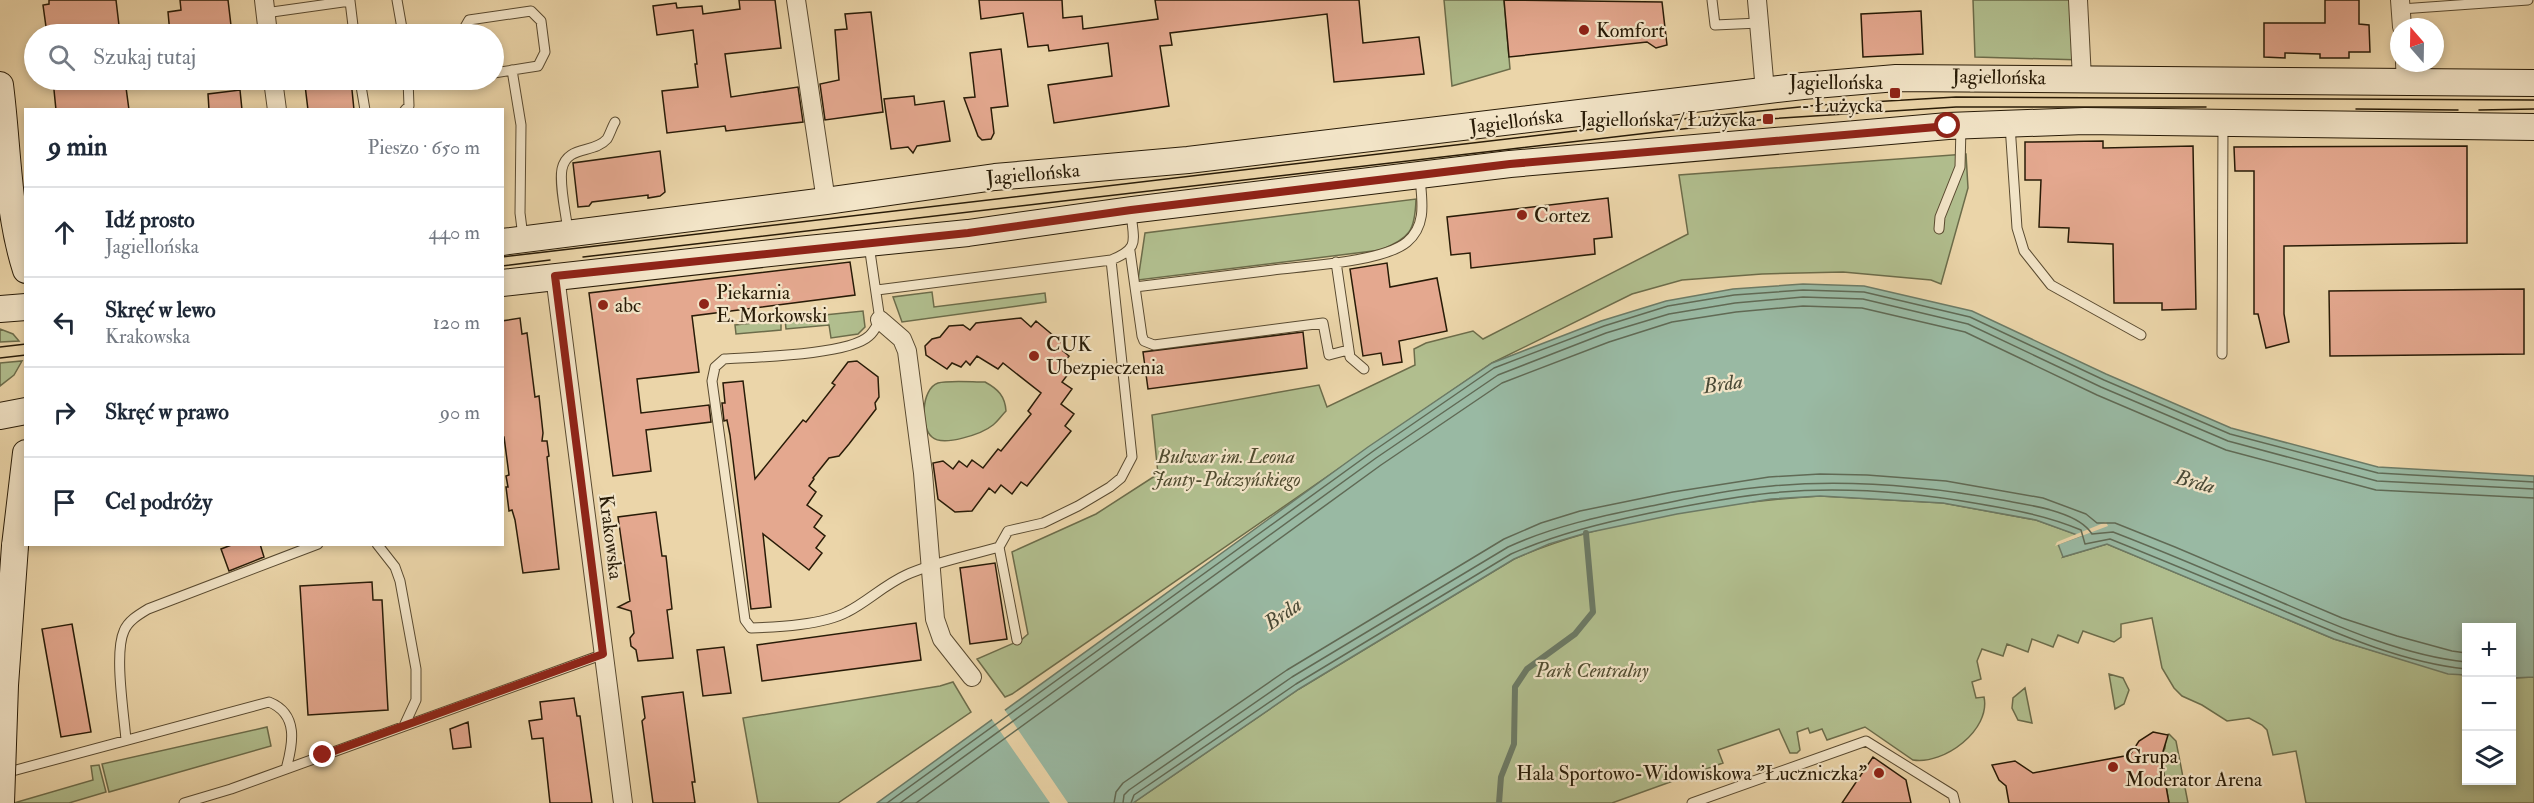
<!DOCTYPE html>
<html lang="pl">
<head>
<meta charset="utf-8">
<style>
  body { margin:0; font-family:"IM FELL Double Pica",serif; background:#f2f2f3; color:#1f2937 }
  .controls { position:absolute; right:18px; bottom:18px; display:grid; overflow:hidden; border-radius:0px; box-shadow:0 3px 9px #0003 }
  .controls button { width:54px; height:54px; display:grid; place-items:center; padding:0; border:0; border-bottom:2px solid #e0e1e3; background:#fff; color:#1f2937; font:30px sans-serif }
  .compass { position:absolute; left:2390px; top:18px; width:54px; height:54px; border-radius:50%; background:#fff; box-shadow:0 3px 9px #0003; rotate:340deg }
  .stop { position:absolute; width:18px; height:18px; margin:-14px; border:4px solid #8f2418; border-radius:50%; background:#fff }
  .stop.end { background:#8f2418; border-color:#fff; box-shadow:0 2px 6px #0008 }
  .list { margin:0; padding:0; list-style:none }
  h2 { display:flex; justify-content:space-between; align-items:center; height:78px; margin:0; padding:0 24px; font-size:26px }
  h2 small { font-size:20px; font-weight:400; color:#747a83 }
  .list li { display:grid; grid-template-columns:39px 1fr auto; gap:18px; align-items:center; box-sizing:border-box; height:90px; padding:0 24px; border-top:2px solid #e0e1e3 }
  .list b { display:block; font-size:22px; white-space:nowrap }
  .list p { margin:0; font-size:20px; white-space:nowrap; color:#747a83 }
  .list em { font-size:20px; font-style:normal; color:#747a83 }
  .icon { flex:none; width:33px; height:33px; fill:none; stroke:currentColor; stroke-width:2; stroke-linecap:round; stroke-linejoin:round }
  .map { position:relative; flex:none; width:2534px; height:803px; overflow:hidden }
  .search { position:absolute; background:#fff; box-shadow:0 3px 9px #0003; left:24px; top:24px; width:480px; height:66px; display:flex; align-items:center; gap:15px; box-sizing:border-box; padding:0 21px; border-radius:33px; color:#747a83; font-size:22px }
  .panel { position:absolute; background:#fff; box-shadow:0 3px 9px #0003; left:24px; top:108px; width:480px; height:438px; border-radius:0px }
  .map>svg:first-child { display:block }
</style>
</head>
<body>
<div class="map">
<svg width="2534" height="803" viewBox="0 0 2534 803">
  <rect width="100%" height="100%" fill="#ebd5a9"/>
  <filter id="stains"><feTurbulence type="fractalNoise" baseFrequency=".00333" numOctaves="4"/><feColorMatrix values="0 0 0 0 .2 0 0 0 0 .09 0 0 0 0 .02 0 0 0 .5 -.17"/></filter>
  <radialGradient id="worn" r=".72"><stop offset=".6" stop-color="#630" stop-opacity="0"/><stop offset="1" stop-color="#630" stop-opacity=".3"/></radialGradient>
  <path fill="#b1be8e" stroke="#6c6c4a" stroke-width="1.5" d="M1444,0H1504L1510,69L1452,86Z
    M1973,0H2078L2082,60L1975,57Z
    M1966,154L1968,188L1941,284L1931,280L1843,272L1762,274L1682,280L1632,294L1492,363L1012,694L1005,697L977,659L1021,640L1028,634L1012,552L1096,514L1158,474L1152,415L1319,385L1327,407L1415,365L1414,349L1426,343L1473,331L1483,339L1688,234L1679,175Z
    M1416,199C1415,232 1410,237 1381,250L1138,280L1145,233Z
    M932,292L934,307L1045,293L1046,302L902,322L893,297Z
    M863,311L865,327L858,334L831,338L829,325L786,329L785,319Z
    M781,320V330L736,334L735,325Z
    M0,329L13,334L19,341L0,342Z
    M22,361L14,375L0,386V363Z
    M985,382C998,389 1005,396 1006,411C1002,415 998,421 993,425C982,434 943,447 932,437C920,427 921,389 938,383C948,380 972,382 985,382Z
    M1820,496L1943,503L2036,520L2081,536L2063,557L2107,544L2334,639L2448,673L2466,675V780H2512V678L2534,677V803H2306L2296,751L2273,755L2267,730L2262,725L2249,718L2227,721L2202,705L2182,696L2174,688L2162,668L2152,618L2121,624V637L2114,642L2083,631L2078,643L2058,635L2053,647L2032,639L2028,652L2007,644L2003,656L1982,649L1977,661L1981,679L1972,682L1976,698L1984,697C1991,730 1944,765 1913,760L1865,727L1827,740L1822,729L1810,733L1808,728L1797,732L1800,750L1797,753H1790L1779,729L1718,750L1723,763L1612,803H1133L1299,689L1514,559C1603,520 1723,502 1820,496Z
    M2109,674L2123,678L2129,690L2124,704L2115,709Z
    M953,682L971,712L838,803H758L743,718L940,686Z
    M2025,688L2032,723L2018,720L2012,708L2013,698Z
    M267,727L271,746L109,792L102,764Z
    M2169,734L2176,741L2188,803H2169L2161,757L2165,748L2166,735Z
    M99,765L106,792L69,803H14L93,780L91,766Z"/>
  <path fill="#99b9a3" stroke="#6c7a65" stroke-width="1.5" d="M1803,284L1864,286L1972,311L2106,374L2231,428L2378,467L2534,476V677L2512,678V628H2466V675L2448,674L2334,639L2107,544L2063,557L2058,544L2080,536L2036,520L1943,503L1820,496L1771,499L1677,514L1586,533L1549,544L1514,559L1299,689L1133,803H877L1368,447L1492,363L1601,321L1666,301L1733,289Z"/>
  <path fill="#ebd5a9" d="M2106,522L2108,526L2055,546L2057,542Z
    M1004,709L1068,803H1050L991,718Z"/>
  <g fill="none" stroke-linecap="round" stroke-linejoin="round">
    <path stroke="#606a55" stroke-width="1.5" d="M887,803L1372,452L1494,368L1604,326L1668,306L1734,295L1803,290L1864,292L1970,317L2104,380L2230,434L2378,473L2534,482
      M900,803L1376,458L1498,375L1606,333L1669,314L1735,303L1803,297L1863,299L1968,324L2101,387L2228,441L2377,481L2534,489
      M916,803L1381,465L1502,383L1609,342L1672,322L1736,312L1803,306L1862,308L1965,332L2097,395L2226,450L2376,490L2534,498
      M1114,803L1116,792L1123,783L1287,670L1504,539L1541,523L1580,511L1673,492L1769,477L1820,474L1867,475L1946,481L2043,498L2086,514L2097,523H2115L2175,547L2342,618L2397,636L2452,651L2466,653
      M1123,803L1124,795L1129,790L1292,677L1508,547C1554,526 1601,516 1651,506C1690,498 1732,489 1772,486C1849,479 1926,486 2002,500C2028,505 2078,511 2092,534L2113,532C2170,554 2226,578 2283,603C2339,627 2405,656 2466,662
      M1131,803L1134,795L1296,684L1511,554C1557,534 1602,523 1650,513C1690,505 1731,497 1771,493C1840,486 1912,492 1980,504C2015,510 2048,516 2081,530L2085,544L2110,539C2165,561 2220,584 2275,607C2336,633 2400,662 2466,669"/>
    <path stroke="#6c7a65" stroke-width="6" d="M1499,803L1501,777L1514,744L1515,687L1527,669L1575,634L1593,612L1586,533"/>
  </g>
  <path fill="#e4a88f" stroke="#281b07" stroke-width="1.5" d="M49,0H116L120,34H47L43,5L49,4Z
    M180,0H228L232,34H170L168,12L181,10Z
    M739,0H775L781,48L725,54L731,97L798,87L803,122L726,131L725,126L667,133L662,91L698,87L695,64H697L693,30L657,35L653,6L676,3L677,8L702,6L703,14L740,9Z
    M979,0H1062L1063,18L1082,16L1083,29L1158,19L1155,0H1359L1363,43L1419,37L1424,74L1334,82L1327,14L1170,33L1172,45L1160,46L1169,106L1054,123L1048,85L1112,76L1108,43L1049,51L1048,45L1028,47L1023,13L981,19Z
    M1504,0L1662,2L1667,45L1656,48L1647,42L1509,57Z
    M2325,0H2359V24L2369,25L2370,52H2349V58H2320V54L2285,53V58L2264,57V23H2325Z
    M1921,11L1923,54L1863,57L1861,14Z
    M871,12L883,112L825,120L820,84L839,80L835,30L847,29L845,14Z
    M1001,49L1008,106L991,108L994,133L991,139L982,140L978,136L964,98L975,97L970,53Z
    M53,80H125L129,110H56Z
    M351,80L354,110H308L305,85Z
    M240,90L242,110H209L208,94Z
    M914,96L915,105L944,101L950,141L917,146L913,153L908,147L891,149L884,99Z
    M2103,141V148L2193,146L2196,309L2162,310V303H2114L2113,244L2068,242L2069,228L2039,227L2041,180H2025V142Z
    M2467,146V243L2284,246V314L2289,342L2266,348L2258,314H2254V171H2235L2234,147Z
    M660,151L665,192L660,196L648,198V195L592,202L589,206L578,207L573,163Z
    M1608,198L1612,237L1594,239L1595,254L1471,268L1470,253L1451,255L1447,217Z
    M850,262L855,295L692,316L699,372L637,379L641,413L709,405L711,422L646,430L651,471L613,476L589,293Z
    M1387,263L1390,287L1437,278L1447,331L1399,341L1402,362L1383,365L1381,353L1363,356L1350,269Z
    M2524,289V354L2330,356L2329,291Z
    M520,318L522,334L527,333L535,397L539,396L543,433L542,441H547L549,456L547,457L559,569L523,573L515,520L512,510L509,511L506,487H508L506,476L509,475L504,437H502V321Z
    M1021,318L1031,327L1036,321L1067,347L1063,351L1069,356L1064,362L1072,369L1062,382L1072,389L1061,404L1074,414L1065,426L1071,431L1027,486L1021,482L1012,494L1001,485L995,493L989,488L972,511L955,512L938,499L933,463L943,461L953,469L959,461L967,467L972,460L983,468L998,449L1001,451L1031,414L1028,411L1041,393L1003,363L998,369L977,356L970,365L966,361L961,367L952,363L947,369L926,355L925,346L932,339L940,337L949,326L963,325L970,330L976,323Z
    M1303,332L1307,368L1148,389L1143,352Z
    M857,361L878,377L879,397L875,403L876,409L849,444L839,456L829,458L813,478L814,479L809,486L816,492L807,505L822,516L814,527L825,536L816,548L822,553L809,570L763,534L771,607L751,609L730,435L727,420L724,421L722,403H725L723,383L743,381L755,479L803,420L806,422L835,385L832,383L848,362Z
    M656,512L662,556H666L672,609L667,610L673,658L638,661L636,650L631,646L630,638L634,633L631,611L618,607L630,601L618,517Z
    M234,544H260L264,557L229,571L221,549Z
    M995,563L1007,639L970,644L960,568Z
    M372,582L373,600H382L388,710L308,715L300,586Z
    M916,623L921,660L762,681L757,645Z
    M72,624L91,732L61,737L42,629Z
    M724,647L731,693L703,696L697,650Z
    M683,692L695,782H692L695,803H653L642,721L645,718L642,697Z
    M574,698L577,716H580L592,803H550L543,738L532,739L529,721L542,719L540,702Z
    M468,722L471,747L453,749L450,729Z
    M2153,732L2168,735L2161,758L2169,803H2009L2006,786L1999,780L1992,765L2015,761L2033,773L2130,755L2139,741Z
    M1873,757L1906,780L1911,803H1842Z"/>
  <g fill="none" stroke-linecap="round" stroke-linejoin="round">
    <g stroke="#594a30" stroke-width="11">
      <path id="service" d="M397,0L403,34
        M1712,0L1715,25L1759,23
        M2401,9L2528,0
        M265,13L350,1L354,34
        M461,34L469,20L531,11L541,21L545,52L538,66L494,73
        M512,70L521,125L520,213L523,237
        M360,80L365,110
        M405,110L409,106L408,80
        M2010,125L2017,228L2024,251L2051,285L2141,335
        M1939,229L1940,217L1960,167L1961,127
        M568,231C566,214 559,184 562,169C567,145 594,154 607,139C610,134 612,127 615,122
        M869,245L880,320C877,325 874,332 869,336C849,355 754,357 724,359L715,367L712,381L745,620L751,628C778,627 823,625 847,612C867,602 884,585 906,575C935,562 968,556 999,547L1008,531L1043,523L1078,506L1110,487L1121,478L1132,457L1111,260
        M1130,251L1135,287C1181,281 1227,276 1273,270C1305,266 1383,262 1407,242C1427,225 1422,201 1420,178
        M1336,262L1350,357L1364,369
        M1135,287L1142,336L1144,341L1154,345L1323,323L1329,355L1348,350
        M877,290L1111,260C1141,248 1133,240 1131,212
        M2222,354L2223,124
        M377,544L395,567L400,581L416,669V700L404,726
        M999,547L1017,640
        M126,740C124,714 114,653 124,631C128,621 138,615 148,609L318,544
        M5,773L269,702C299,714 293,744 286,769
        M184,803L231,789L604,654
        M1692,803L1866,741L1953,795L1955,803"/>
    </g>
    <g stroke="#594a30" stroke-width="20">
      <path id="minor" d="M264,0L268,34
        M796,0L826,201
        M1757,0L1765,91
        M2078,0L2082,79
        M2400,0L2402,27
        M2405,63L2406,83
        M273,80L277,110
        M555,276L623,803
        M880,320L902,339L907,351L923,473L935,619L942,639L972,677"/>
    </g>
    <g stroke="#281b07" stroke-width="28">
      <path id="secondary" d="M0,85C8,146 7,211 26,270
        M502,242L826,201L995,177L1188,160L1803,86L1896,78L2534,83
        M502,283L798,250L968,233L1131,210L1510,164L1948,126L2085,121L2534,127
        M0,309L26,307
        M0,416L26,411
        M15,546L26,453"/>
    </g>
    <use href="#service" stroke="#f2e4c7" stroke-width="9"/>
    <use href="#minor" stroke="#f2e4c7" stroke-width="18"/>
    <use href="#secondary" stroke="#f2e4c7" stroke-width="26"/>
    <path stroke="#281b07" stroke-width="1.5" d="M2356,109L2458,110
      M2479,110L2534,109
      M502,257L1643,123L1819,105L1956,97L2534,100
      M583,257L1768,119L1956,107H2206
      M502,266L550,260
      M0,347L26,344
      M0,358L26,355"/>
    <g stroke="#281b07" stroke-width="28" stroke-linecap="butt">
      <path id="secondary-bridge" d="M1,803L5,685L15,546"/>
    </g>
    <use href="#secondary-bridge" stroke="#f2e4c7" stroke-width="26"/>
  </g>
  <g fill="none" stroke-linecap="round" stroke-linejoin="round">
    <path stroke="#8f2418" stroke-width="8" d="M323,755L603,654L555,276L968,233L1131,210L1510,164L1948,126"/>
  </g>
  <g fill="#8f2418" stroke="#f2e4c7" stroke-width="2">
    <circle cx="1584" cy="30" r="6"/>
    <rect x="1889" y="87" width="12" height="12" rx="3"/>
    <rect x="1762" y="113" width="12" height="12" rx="3"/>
    <circle cx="1522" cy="215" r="6"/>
    <circle cx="704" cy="304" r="6"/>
    <circle cx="603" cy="305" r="6"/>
    <circle cx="1034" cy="356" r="6"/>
    <circle cx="2113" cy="767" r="6"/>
    <circle cx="1879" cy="773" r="6"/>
  </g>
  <g text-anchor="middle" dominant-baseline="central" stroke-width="4.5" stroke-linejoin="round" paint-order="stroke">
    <g font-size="20" fill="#281b07" stroke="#f2e4c7" text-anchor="start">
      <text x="1596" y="30">Komfort</text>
      <text x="1883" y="82" text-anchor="end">Jagiellońska<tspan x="1883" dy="23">- Łużycka</tspan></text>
      <text x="1756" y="119" text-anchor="end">Jagiellońska / Łużycka</text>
      <text x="1534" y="215">Cortez</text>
      <text x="716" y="292">Piekarnia<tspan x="716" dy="23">E. Morkowski</tspan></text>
      <text x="615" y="305">abc</text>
      <text x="1046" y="344">CUK<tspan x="1046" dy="23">Ubezpieczenia</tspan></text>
      <text x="2125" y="756">Grupa<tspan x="2125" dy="23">Moderator Arena</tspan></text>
      <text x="1867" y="773" text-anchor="end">Hala Sportowo-Widowiskowa "Łuczniczka"</text>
    </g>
    <g font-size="20" fill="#281b07" stroke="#f2e4c7">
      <text transform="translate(1999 77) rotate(1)">Jagiellońska</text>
      <text transform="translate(1516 121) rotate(-7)">Jagiellońska</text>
      <text transform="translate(1033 174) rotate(-5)">Jagiellońska</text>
      <text transform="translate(611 537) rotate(83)">Krakowska</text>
    </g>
    <g font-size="20" font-style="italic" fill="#514c30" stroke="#f2e4c7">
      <text x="1226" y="456">Bulwar im. Leona<tspan x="1226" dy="23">Janty-Połczyńskiego</tspan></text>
      <text x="1592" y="670">Park Centralny</text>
    </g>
    <g font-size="21" font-style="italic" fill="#4a4a36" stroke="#f2e4c7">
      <text transform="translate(1723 384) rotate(-8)">Brda</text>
      <text transform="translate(2195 482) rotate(15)">Brda</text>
      <text transform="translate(1283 614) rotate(-35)">Brda</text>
    </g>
  </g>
  <rect width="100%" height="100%" filter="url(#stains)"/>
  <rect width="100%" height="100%" fill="url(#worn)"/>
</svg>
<div class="controls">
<button>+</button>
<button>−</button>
<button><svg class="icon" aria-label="layers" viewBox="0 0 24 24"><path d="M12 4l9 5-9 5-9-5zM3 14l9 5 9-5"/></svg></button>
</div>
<svg class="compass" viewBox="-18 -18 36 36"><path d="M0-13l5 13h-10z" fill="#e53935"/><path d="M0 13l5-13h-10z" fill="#747a83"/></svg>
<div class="stop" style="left:1948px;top:126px"></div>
<div class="stop end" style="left:323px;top:755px"></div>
<div class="search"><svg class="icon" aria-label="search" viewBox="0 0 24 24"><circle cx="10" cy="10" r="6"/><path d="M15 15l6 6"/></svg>Szukaj tutaj</div>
<section class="panel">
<h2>9 min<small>Pieszo · 650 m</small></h2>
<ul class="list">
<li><svg class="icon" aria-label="ahead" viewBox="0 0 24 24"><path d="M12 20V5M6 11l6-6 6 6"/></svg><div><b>Idź prosto</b><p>Jagiellońska</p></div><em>440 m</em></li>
<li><svg class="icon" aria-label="left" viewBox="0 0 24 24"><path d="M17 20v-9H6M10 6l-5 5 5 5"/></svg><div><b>Skręć w lewo</b><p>Krakowska</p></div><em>120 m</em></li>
<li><svg class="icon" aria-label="right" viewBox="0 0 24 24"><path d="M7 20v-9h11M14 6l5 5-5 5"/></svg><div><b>Skręć w prawo</b></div><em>90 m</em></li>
<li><svg class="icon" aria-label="arrive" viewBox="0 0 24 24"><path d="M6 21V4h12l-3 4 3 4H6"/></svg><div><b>Cel podróży</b></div></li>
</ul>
</section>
</div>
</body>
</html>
